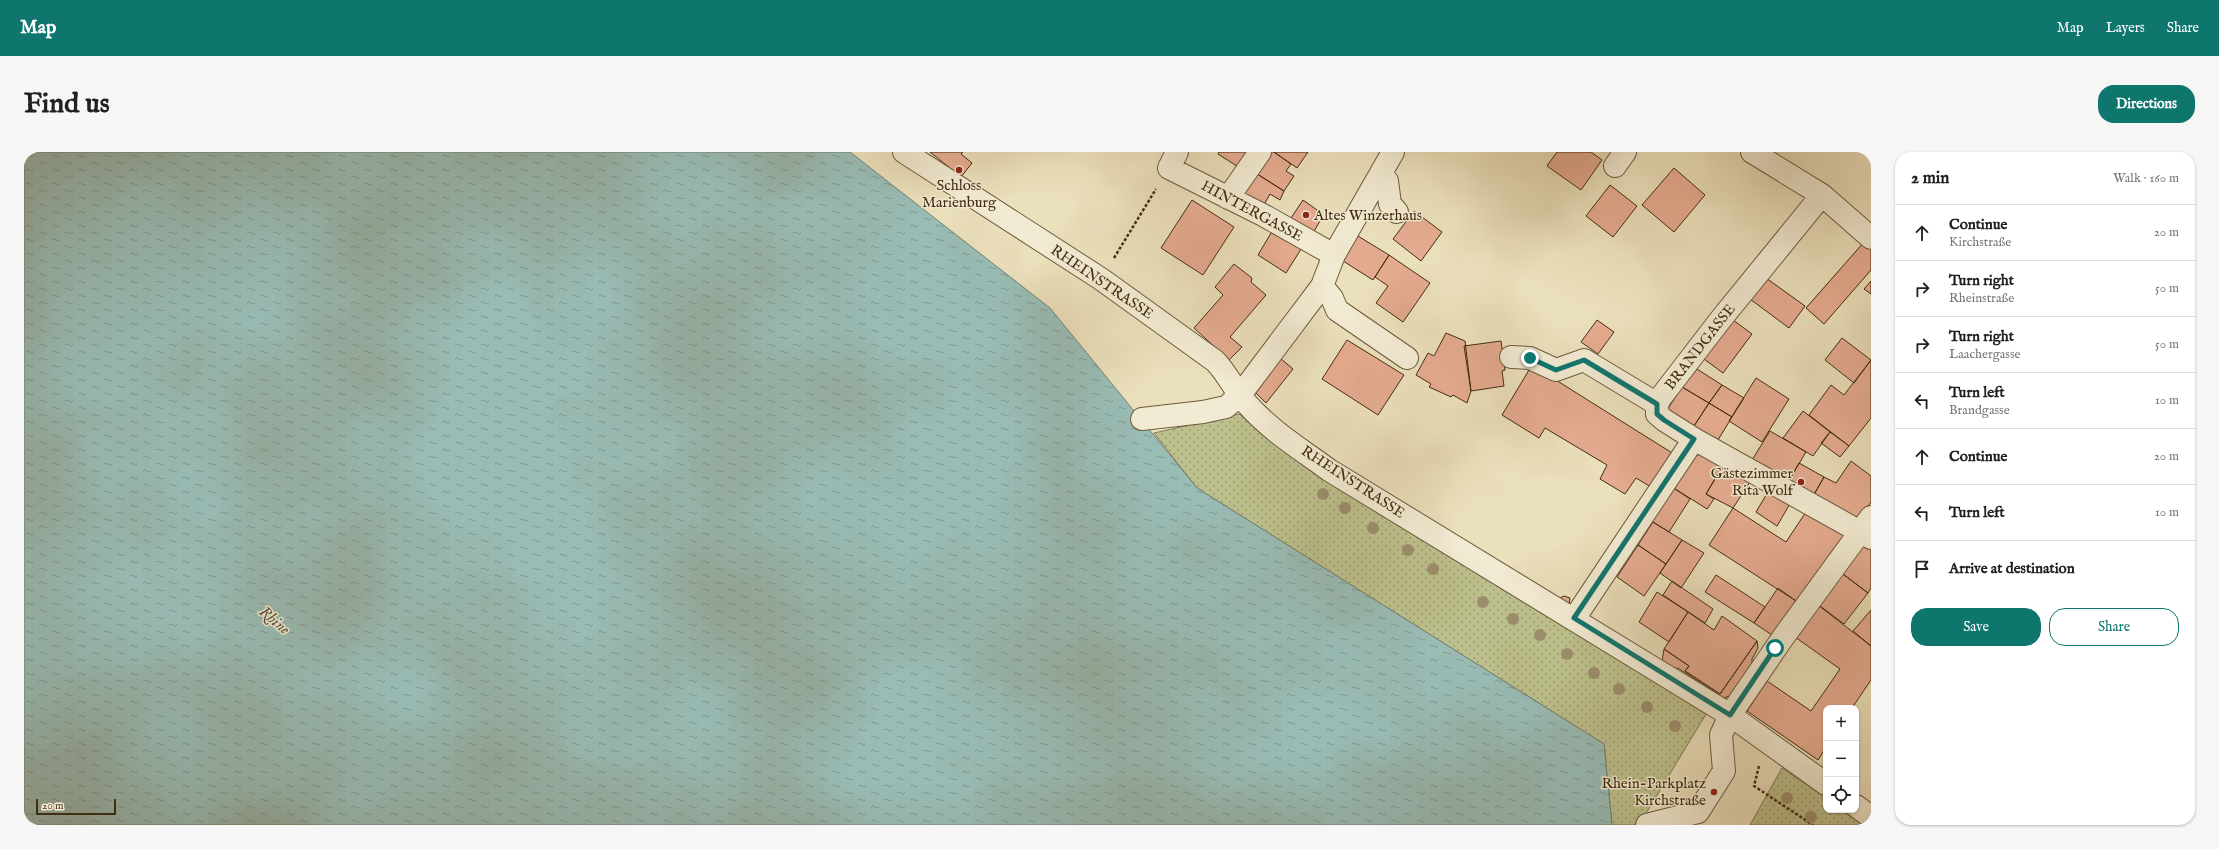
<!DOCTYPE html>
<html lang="en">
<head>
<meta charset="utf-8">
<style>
  body { margin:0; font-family:"IM FELL English",serif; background:#f6f6f6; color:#202124 }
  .controls { position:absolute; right:12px; bottom:12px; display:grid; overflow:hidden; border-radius:8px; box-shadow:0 1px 3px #0004 }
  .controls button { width:36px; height:36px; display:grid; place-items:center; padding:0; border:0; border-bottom:1px solid #e0e0e0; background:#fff; color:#202124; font:20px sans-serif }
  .scale { position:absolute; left:12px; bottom:10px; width:80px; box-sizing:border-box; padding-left:4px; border:2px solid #432d12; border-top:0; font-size:11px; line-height:14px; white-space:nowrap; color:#432d12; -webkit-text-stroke:3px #f2ebd3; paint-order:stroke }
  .stop { position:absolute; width:12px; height:12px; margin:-9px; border:3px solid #0f766e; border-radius:50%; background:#fff }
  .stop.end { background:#0f766e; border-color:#fff; box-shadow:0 1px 4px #0008 }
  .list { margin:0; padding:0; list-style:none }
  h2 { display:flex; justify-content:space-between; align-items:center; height:52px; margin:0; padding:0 16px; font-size:17px }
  h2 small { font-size:13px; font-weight:400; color:#757577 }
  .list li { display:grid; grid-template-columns:26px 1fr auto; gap:12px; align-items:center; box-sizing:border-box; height:56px; padding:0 16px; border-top:1px solid #e0e0e0 }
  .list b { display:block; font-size:15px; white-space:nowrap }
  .list p { margin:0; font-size:13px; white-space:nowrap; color:#757577 }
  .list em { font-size:13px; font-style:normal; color:#757577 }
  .actions { display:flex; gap:8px; padding:12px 16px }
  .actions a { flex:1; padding:9px 0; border:1px solid #0f766e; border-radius:16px; text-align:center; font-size:14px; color:#0f766e }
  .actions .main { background:#0f766e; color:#fff }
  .icon { flex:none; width:22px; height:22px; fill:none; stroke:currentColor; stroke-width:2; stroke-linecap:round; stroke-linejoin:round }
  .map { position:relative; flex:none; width:1847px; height:673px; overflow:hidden; border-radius:16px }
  header { display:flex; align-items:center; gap:24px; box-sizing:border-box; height:56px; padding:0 20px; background:#0f766e; color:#fff }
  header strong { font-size:19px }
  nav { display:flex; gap:22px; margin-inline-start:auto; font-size:14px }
  .intro { display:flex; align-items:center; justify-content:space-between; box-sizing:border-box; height:96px; padding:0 24px }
  h1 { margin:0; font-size:28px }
  .button { padding:10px 18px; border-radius:16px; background:#0f766e; color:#fff; font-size:14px; font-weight:700 }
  main { display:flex; gap:24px; padding:0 24px }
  aside { flex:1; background:#fff; border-radius:16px; box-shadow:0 1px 3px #0004 }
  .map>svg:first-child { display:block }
</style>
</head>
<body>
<header>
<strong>Map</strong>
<nav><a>Map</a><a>Layers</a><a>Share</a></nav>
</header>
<div class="intro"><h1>Find us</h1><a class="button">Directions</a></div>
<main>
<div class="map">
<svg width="1847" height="673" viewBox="0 0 1847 673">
  <defs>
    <pattern id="park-dots" width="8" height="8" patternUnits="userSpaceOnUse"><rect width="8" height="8" fill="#bdc18d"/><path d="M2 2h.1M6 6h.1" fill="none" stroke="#9b9d72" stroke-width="1.8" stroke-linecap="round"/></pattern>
    <pattern id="water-ripples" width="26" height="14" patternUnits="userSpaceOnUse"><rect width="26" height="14" fill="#99bcb5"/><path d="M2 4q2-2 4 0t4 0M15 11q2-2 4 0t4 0" fill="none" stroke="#7e9992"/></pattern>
  </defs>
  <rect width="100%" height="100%" fill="#ebe0bc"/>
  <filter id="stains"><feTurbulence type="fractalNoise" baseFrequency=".005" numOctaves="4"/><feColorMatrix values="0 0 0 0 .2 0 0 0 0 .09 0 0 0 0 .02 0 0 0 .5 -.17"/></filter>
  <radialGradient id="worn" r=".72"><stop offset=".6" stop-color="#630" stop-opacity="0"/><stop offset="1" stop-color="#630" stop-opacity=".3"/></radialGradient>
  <path fill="url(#park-dots)" stroke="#807750" d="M1215,262L1682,562L1621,663L1636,673H1588L1580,592L1173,336L1130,281Z
    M1758,616L1802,646V658H1820L1842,673H1726Z"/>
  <path fill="url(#water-ripples)" stroke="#778374" d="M0,0H826L1026,156L1173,336L1580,592L1588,673H0Z"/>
  <path fill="#e5ab90" stroke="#432d12" d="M906,0H939L937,2L948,11L937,25Z
    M1195,0H1231L1219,18L1194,2Z
    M1243,0H1250L1267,12L1262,19L1270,24L1260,39L1230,20Z
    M1250,0H1284L1273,16Z
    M1533,0H1567L1578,8L1557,38L1523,14Z
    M1650,16L1681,43L1650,80L1618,53Z
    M1230,20L1260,39L1256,48L1246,42L1237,58L1214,44Z
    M1586,33L1613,54L1589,85L1562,64Z
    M1168,48L1210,75L1179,123L1137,96Z
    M1279,48L1296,60L1292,66L1296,69L1287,84L1265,69Z
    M1390,59L1418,80L1397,109L1369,87Z
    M1250,76L1279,94L1262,121L1234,103Z
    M1329,81L1365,103L1349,128L1316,107Z
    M1840,90L1847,96V118L1800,172L1782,156Z
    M1365,103L1406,131L1379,170L1352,151L1364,134L1351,125Z
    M1210,112L1228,126L1227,130L1242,143L1206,185L1218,195L1205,208L1170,176L1199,143L1191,135Z
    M1742,126L1781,154L1765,176L1726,147Z
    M1847,129V142L1840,137Z
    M1573,168L1590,180L1574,202L1557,190Z
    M1709,168L1728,182L1699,221L1680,207Z
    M1422,181L1441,189L1447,239L1443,251L1429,243L1427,245L1405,235L1407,232L1392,223L1404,201L1410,204Z
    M1818,186L1847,208L1830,231L1801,208Z
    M1323,188L1380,223L1354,263L1298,227Z
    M1477,189L1481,218L1478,219L1480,234L1447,239L1440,194Z
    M1256,206L1269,217L1242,251L1230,239Z
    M1847,208V266L1825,294L1785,263L1807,233L1820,243Z
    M1508,213L1653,304L1632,338L1612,326L1601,342L1576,327L1583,313L1521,276L1515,286L1478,263Z
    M1673,217L1698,233L1685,251L1658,235Z
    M1732,226L1765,247L1738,290L1705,269Z
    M1698,233L1720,246L1708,265L1685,251Z
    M1658,235L1685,251L1670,274L1643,258Z
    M1685,251L1708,265L1694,288L1670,274Z
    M1779,259L1806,280L1789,304L1759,286Z
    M1746,279L1782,300L1764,330L1728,308Z
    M1806,280L1825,294L1816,305L1797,291Z
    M1677,302L1699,314L1682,342L1690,347L1683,357L1645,333L1662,306Z
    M1827,309L1847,324V350L1833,370L1788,346L1800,325L1812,331Z
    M1775,311L1800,325L1788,346L1763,332Z
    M1699,313L1726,330L1709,356L1682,342Z
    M1645,333L1666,347L1645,380L1624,367Z
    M1745,338L1767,350L1753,374L1732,360Z
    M1709,356L1762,390L1784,357L1822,380L1772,449L1685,393Z
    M1629,370L1658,388L1642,412L1614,393Z
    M1658,388L1680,401L1657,436L1636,421Z
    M1839,388L1847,394V436L1844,441L1815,419Z
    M1614,393L1642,412L1620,444L1593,425Z
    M1815,419L1844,441L1820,472L1792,451Z
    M1692,423L1741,455L1730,471L1681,440Z
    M1648,429L1689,457L1681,471L1639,443Z
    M1754,436L1772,449L1748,483L1730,471Z
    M1633,440L1664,460L1645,490L1615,470Z
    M1540,444L1546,446L1545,453L1536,446Z
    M1794,453L1847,494V528L1828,556H1802V595L1794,608L1723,559L1743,529L1787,559L1816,517L1771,485Z
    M1847,458V494L1829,479Z
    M1664,460L1690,478L1698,464L1733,489L1696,542L1661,519L1665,514L1640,497Z
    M1733,489L1734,496L1728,507V517L1711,542L1700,546L1654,516L1650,518L1638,509L1640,497L1665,514L1661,519L1696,542Z"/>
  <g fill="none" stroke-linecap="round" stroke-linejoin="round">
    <g stroke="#6d5a3c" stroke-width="24">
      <path id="minor" d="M880,0L1077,127L1191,209C1204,222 1211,240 1224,253C1247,279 1278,298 1305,318L1706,563L1802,632
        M1153,0L1145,16L1239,63L1310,103
        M1728,0L1798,43L1847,86
        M1591,14L1601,0
        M1356,24L1363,29L1366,52L1373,60
        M1798,43L1697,167L1637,245L1633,252V262L1640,268L1670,287L1847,386
        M1204,46L1236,0
        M1298,134L1308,146L1313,158L1383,206
        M1487,205L1506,206L1532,218L1560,208L1633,252
        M1118,267L1179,260L1202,255L1216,243L1298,134L1310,103L1369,0
        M1550,467L1670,287
        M1832,654L1847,665
        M1623,673L1674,660L1700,619L1697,583L1706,563L1758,487L1847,365"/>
    </g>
    <path stroke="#432d12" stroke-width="2.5" stroke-dasharray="3 2" stroke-linecap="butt" d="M1090,106L1132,37
      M1735,614L1730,634L1789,673"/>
    <use href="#minor" stroke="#f2ebd3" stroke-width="22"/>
  </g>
  <g fill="#9c8e6c">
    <circle cx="1299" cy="342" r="6"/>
    <circle cx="1321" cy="356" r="6"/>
    <circle cx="1349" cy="376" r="6"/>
    <circle cx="1384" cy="398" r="6"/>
    <circle cx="1409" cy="417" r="6"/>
    <circle cx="1459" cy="450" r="6"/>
    <circle cx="1489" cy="467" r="6"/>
    <circle cx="1516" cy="483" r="6"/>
    <circle cx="1543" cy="502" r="6"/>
    <circle cx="1570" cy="521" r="6"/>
    <circle cx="1595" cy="537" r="6"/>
    <circle cx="1623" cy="555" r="6"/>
    <circle cx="1651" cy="574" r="6"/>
    <circle cx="1763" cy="646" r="6"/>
    <circle cx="1787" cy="665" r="6"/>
  </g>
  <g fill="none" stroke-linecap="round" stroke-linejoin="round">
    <path stroke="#0f766e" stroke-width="5" d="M1506,206L1532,218L1560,208L1633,252V262L1640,268L1670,287L1550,466L1706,563L1751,496"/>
  </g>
  <g fill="#8f2418" stroke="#f2ebd3" stroke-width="1.5">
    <circle cx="935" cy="18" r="4"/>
    <circle cx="1282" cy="63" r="4"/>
    <circle cx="1777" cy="330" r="4"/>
    <circle cx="1690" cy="640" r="4"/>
  </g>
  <g text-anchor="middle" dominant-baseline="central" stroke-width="3" stroke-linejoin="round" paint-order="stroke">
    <g font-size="15" fill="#432d12" stroke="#f2ebd3" text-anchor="end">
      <text x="935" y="33" text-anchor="middle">Schloss<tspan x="935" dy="17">Marienburg</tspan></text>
      <text x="1290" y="63" text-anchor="start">Altes Winzerhaus</text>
      <text x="1769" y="321">Gästezimmer<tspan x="1769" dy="17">Rita Wolf</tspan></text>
      <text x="1682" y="631">Rhein-Parkplatz<tspan x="1682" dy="17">Kirchstraße</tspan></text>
    </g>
    <g font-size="15" fill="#432d12" stroke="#f2ebd3">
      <text transform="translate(1228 59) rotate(28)">HINTERGASSE</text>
      <text transform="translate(1078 130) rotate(34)">RHEINSTRASSE</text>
      <text transform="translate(1676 195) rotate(-52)">BRANDGASSE</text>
      <text transform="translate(1329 330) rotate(33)">RHEINSTRASSE</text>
    </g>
    <g font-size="16" font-style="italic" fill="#58513b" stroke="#f2ebd3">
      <text transform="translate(250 469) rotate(40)">Rhine</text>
    </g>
  </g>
  <rect width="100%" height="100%" filter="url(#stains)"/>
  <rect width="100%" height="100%" fill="url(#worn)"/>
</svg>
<div class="controls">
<button>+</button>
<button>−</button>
<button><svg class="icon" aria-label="locate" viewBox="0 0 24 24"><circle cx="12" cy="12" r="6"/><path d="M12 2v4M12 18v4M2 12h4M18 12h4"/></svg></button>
</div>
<div class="scale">20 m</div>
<div class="stop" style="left:1751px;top:496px"></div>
<div class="stop end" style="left:1506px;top:206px"></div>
</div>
<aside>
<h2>2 min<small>Walk · 160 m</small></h2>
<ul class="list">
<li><svg class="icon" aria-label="ahead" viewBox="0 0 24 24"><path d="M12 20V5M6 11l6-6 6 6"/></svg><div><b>Continue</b><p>Kirchstraße</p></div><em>20 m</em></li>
<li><svg class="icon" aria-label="right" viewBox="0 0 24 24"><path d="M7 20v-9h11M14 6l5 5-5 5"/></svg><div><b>Turn right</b><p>Rheinstraße</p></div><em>50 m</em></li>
<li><svg class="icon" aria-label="right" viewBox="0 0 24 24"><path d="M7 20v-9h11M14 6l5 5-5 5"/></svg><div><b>Turn right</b><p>Laachergasse</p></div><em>50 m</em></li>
<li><svg class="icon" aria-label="left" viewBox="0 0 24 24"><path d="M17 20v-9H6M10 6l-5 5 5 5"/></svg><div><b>Turn left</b><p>Brandgasse</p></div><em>10 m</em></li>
<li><svg class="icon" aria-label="ahead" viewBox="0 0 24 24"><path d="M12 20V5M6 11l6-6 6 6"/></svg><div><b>Continue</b></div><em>20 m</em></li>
<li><svg class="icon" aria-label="left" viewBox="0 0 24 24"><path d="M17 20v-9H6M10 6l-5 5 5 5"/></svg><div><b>Turn left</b></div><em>10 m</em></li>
<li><svg class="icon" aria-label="arrive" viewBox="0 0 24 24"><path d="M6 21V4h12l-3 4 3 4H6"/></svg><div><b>Arrive at destination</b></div></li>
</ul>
<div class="actions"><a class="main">Save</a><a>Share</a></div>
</aside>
</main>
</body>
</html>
